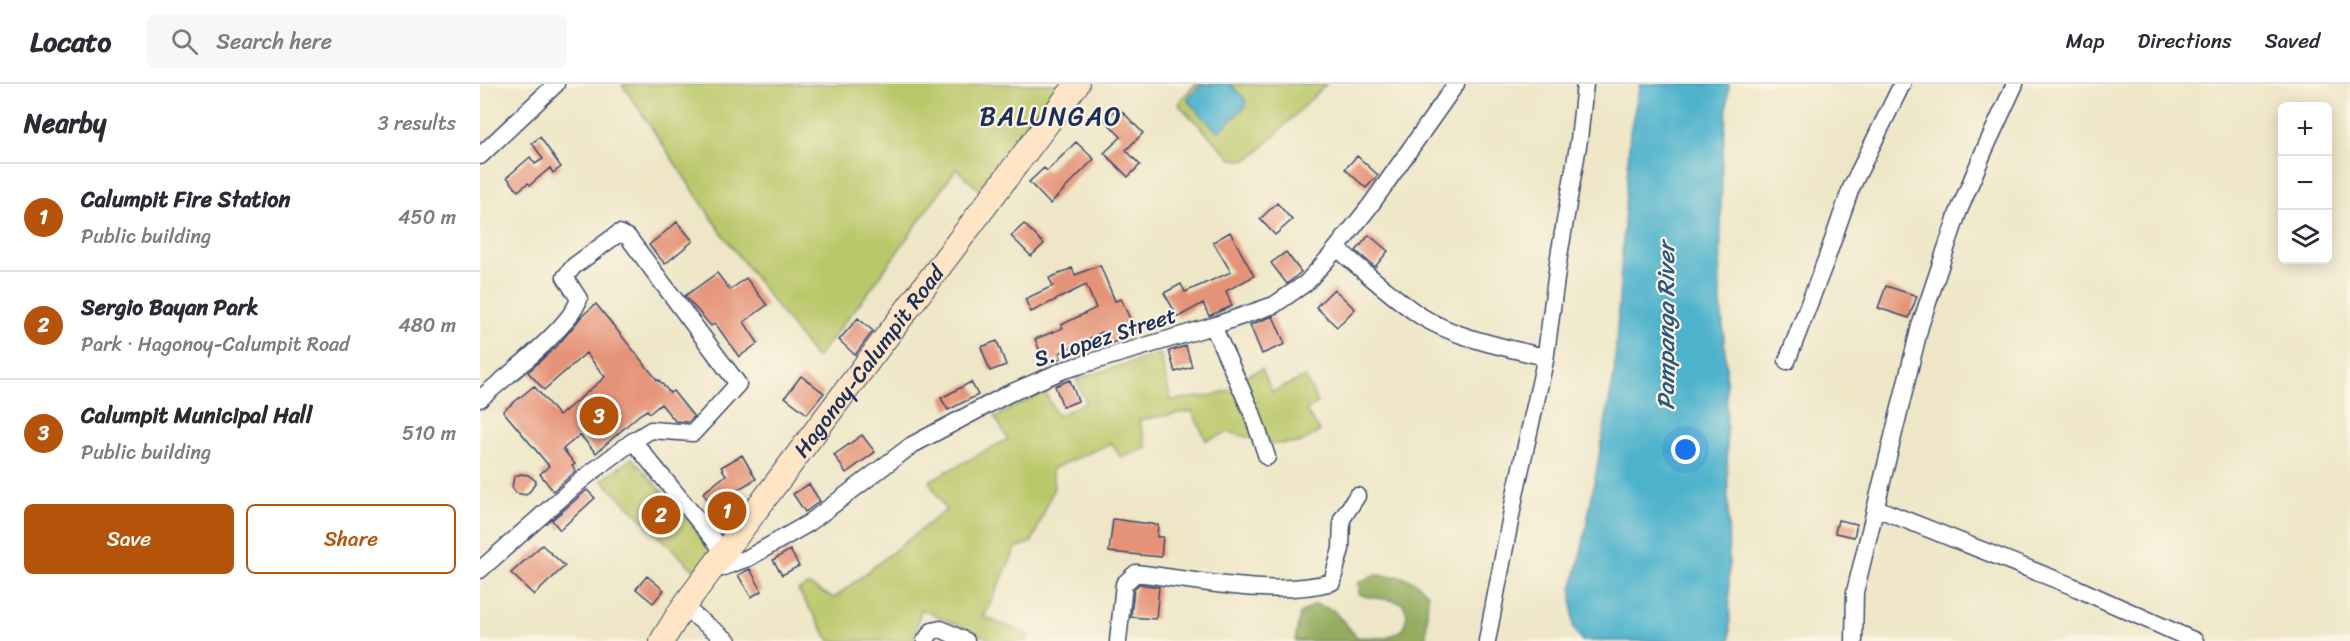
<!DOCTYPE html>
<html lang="en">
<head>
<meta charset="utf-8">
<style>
  body { margin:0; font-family:Sriracha,sans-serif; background:#f7f7f7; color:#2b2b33 }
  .controls { position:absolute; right:18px; top:18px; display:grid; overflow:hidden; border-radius:9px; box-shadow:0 3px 15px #0003 }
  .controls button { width:54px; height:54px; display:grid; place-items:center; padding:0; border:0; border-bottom:2px solid #e1e1e2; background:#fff; color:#2b2b33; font:30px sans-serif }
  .you { position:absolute; left:1206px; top:366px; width:21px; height:21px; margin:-15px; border:4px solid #fff; border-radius:50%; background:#1a73e8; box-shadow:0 0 0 9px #1a73e833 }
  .badge { display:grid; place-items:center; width:39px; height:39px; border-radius:50%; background:#b45309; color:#fff; font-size:20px; font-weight:700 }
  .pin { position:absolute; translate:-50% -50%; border:3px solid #fff; box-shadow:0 2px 6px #0006 }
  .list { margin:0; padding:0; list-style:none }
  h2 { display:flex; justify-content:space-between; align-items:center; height:78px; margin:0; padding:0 24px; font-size:26px }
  h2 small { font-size:20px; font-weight:400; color:#7c7c81 }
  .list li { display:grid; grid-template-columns:39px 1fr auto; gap:18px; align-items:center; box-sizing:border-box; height:108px; padding:0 24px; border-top:2px solid #e1e1e2 }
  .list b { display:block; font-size:22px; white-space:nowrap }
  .list p { margin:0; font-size:20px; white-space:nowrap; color:#7c7c81 }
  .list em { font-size:20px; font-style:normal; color:#7c7c81 }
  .actions { display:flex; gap:12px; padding:18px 24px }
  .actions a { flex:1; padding:14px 0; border:2px solid #b45309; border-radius:9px; text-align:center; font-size:21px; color:#b45309 }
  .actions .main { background:#b45309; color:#fff }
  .icon { flex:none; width:33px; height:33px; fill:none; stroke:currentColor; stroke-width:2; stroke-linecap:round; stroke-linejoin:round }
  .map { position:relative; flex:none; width:1870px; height:557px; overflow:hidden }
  header { display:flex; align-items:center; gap:36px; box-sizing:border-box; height:84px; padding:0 30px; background:#fff; border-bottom:2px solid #e1e1e2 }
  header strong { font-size:28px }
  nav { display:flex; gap:33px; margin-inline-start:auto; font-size:21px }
  .search { width:420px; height:54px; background:#f7f7f7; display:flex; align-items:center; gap:15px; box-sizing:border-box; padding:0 21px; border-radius:9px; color:#7c7c81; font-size:22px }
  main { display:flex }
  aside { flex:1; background:#fff }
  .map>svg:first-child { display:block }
</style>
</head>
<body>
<header>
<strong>Locato</strong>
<div class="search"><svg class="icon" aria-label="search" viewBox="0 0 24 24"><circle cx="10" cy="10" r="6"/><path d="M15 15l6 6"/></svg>Search here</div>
<nav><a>Map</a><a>Directions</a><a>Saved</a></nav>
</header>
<main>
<aside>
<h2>Nearby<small>3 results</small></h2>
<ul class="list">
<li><span class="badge">1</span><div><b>Calumpit Fire Station</b><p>Public building</p></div><em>450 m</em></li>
<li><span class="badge">2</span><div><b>Sergio Bayan Park</b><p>Park · Hagonoy-Calumpit Road</p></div><em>480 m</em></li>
<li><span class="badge">3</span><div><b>Calumpit Municipal Hall</b><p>Public building</p></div><em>510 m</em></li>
</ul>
<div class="actions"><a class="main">Save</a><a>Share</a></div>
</aside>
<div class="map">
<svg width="1870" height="557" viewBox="0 0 1870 557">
  <rect width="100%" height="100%" fill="#fcf5e5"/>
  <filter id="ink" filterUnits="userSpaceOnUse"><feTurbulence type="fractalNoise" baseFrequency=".0167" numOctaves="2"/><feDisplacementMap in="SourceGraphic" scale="12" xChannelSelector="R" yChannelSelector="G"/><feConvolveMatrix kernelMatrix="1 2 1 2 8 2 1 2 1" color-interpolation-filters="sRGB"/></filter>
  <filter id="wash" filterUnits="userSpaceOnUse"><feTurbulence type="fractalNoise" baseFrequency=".008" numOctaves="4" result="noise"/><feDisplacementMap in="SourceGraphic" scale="24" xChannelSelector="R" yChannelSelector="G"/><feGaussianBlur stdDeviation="1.35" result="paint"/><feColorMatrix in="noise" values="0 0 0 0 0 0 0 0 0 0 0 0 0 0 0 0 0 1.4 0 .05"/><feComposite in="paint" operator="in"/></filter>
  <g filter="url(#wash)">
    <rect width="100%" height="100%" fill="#eee6c6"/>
    <path fill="#bac769" stroke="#6a7b64" stroke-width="1.5" d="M142,0H581L499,106L476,85L393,202L336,275L243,151Z
      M716,0H846L776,70L766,76L752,75L699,21L701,15Z
      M680,270L691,316L730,312L759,303L758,295L782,285L792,308L825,293L838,319L826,327L840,347L820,359L790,360L750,348L726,356L712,327L659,336L667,364L641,374L632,359L572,385L574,404L552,458L536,464L504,533L549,551L548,557H514L441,525L433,557H350L318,506L329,501L354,514L466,426L449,397L528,355L515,333L565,307L577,332L606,318L596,295Z
      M152,374L236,467L219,491L122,396Z"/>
    <path fill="#93ac5d" stroke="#576e5e" stroke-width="1.5" d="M894,491C919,492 931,490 948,510L946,553L942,557H815L820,530L835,520L853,526L877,553L906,554L924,545L927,530L923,520C907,512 895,517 879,510V498Z"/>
    <path fill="#4db2cc" stroke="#347095" stroke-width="1.5" d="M722,0H750L765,15L766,22L740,47L736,46L708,17V14Z
      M1160,0H1249L1242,77L1240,205L1246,281L1250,557H1102L1093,543L1092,505L1102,465L1134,291L1150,48Z"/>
    <g id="blocks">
      <path fill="#e59378" d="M638,23L663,49L646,66L660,81L648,93L624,69L641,53L625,36Z
        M60,53L81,83L73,89L70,84L50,101L48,99L38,107L27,93L50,73L55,80L63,75L52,59Z
        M596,58L614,75L570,120L549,98L564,84L567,87Z
        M877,72L898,91L886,104L865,85Z
        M797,119L812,136L795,151L780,135Z
        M197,138L213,157L185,180L169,161Z
        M544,140L564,160L551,172L531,152Z
        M750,148L774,192L746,207L752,222L729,232L723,219L698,233L684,209L701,200L705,208L751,188L733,158Z
        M889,151L908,167L895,183L876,167Z
        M806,168L821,188L807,200L791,179Z
        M620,181L635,217L641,215L656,248L628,261L622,248L579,269L581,274L565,280L555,255L583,244L581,241L616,224L606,201L551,228L545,215L573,202L569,194L592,184L595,191Z
        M237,189L250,206L266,194L287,221L264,238L278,259L259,273L235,239L231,242L205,212Z
        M1406,202L1437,212L1429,234L1398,224Z
        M854,205L875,225L857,243L836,223Z
        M116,220L178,297L179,296L190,309L193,307L214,333L208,338L195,337L181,320L170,329L167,326L159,331L116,369L100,351L83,365L95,380L92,382L96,387L73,407L60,390L69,382L23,327L54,302L79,332L125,293L106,269L64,306L48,288L78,261L102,232Z
        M793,232L805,260L782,270L770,241Z
        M378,234L393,247L375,271L359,256Z
        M517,257L526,281L510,287L501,263Z
        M706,262L712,283L695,288L689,267Z
        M321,292L344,309L327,330L305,313Z
        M590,296L598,317L583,323L575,302Z
        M491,298L498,311L468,326L461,314Z
        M382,351L395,368L366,389L354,371Z
        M262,371L276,395L250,410L252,412L250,414L258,426L246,443L223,409L246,391L241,383Z
        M40,390L48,391L56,397L51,406L46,411L36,409L32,403L34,393Z
        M329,400L340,417L325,428L313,410Z
        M107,406L115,414L80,446L72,436Z
        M633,435L678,441L677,453H683L681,473L629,468Z
        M1358,436L1377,440L1374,453L1355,449Z
        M62,461L85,482L54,511L31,489Z
        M310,466L319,482L302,491L293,476Z
        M270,485L282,507L271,513L258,491Z
        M167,492L184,506L173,519L156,505Z
        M659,500L679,503L676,535L651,533L654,505Z"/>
    </g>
  </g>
  <g filter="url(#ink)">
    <use href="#blocks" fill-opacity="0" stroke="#3b4a6e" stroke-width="1.5"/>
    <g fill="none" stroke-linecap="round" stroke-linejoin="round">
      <g stroke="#3b4a6e" stroke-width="19">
        <path id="street" d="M0,72L76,0
          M857,164C883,187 910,211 939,231C975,254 1023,263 1065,273
          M733,242L772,329L787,373
          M1307,277L1346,176L1371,104L1422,0
          M0,315C25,293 90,244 99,215L85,193L94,182L139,149L148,153L258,300L213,349L171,346L153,357L104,394L0,486
          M153,357L244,468
          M1396,424L1592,502L1715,557
          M230,488L268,474L329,439L432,361L528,310L584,286L733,242L794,221L826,199L852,170L890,122L976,0
          M203,523L248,557
          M445,557L452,547L461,545L486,557
          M638,557L644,500L656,489C716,496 794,514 852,498L861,465L862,435L877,412
          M1007,557L1036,406L1065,277L1079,172L1099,56L1105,0
          M1374,557L1375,508L1440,242L1478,129L1504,67L1535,0"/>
      </g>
      <g stroke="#3b4a6e" stroke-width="26">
        <g id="secondary">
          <path id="s1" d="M182,557L203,523L597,0"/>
        </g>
      </g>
      <use href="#street" stroke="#fff" stroke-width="16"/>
      <use href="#secondary" stroke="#fee5c5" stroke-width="24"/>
    </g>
  </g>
  <g text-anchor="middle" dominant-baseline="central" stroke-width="4.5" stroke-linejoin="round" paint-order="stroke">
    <g font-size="22" fill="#1b2f5e" stroke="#fcf5e5">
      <text transform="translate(625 253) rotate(-18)">S. Lopez Street</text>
      <text stroke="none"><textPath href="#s1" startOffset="348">Hagonoy-Calumpit Road</textPath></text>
    </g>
    <g font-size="24" font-style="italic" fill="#2a567f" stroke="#fcf5e5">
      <text transform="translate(1186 242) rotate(-90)">Pampanga River</text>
    </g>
    <g font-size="26" letter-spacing="1.5" fill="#1b2f5e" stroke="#fcf5e5">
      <text x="571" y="32">BALUNGAO</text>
    </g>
  </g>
</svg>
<div class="controls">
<button>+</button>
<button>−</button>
<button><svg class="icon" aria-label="layers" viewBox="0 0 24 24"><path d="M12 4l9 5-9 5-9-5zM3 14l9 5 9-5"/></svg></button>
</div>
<div class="you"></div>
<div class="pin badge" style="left:247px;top:427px">1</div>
<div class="pin badge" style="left:181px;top:431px">2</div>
<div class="pin badge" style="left:119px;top:332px">3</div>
</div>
</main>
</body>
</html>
